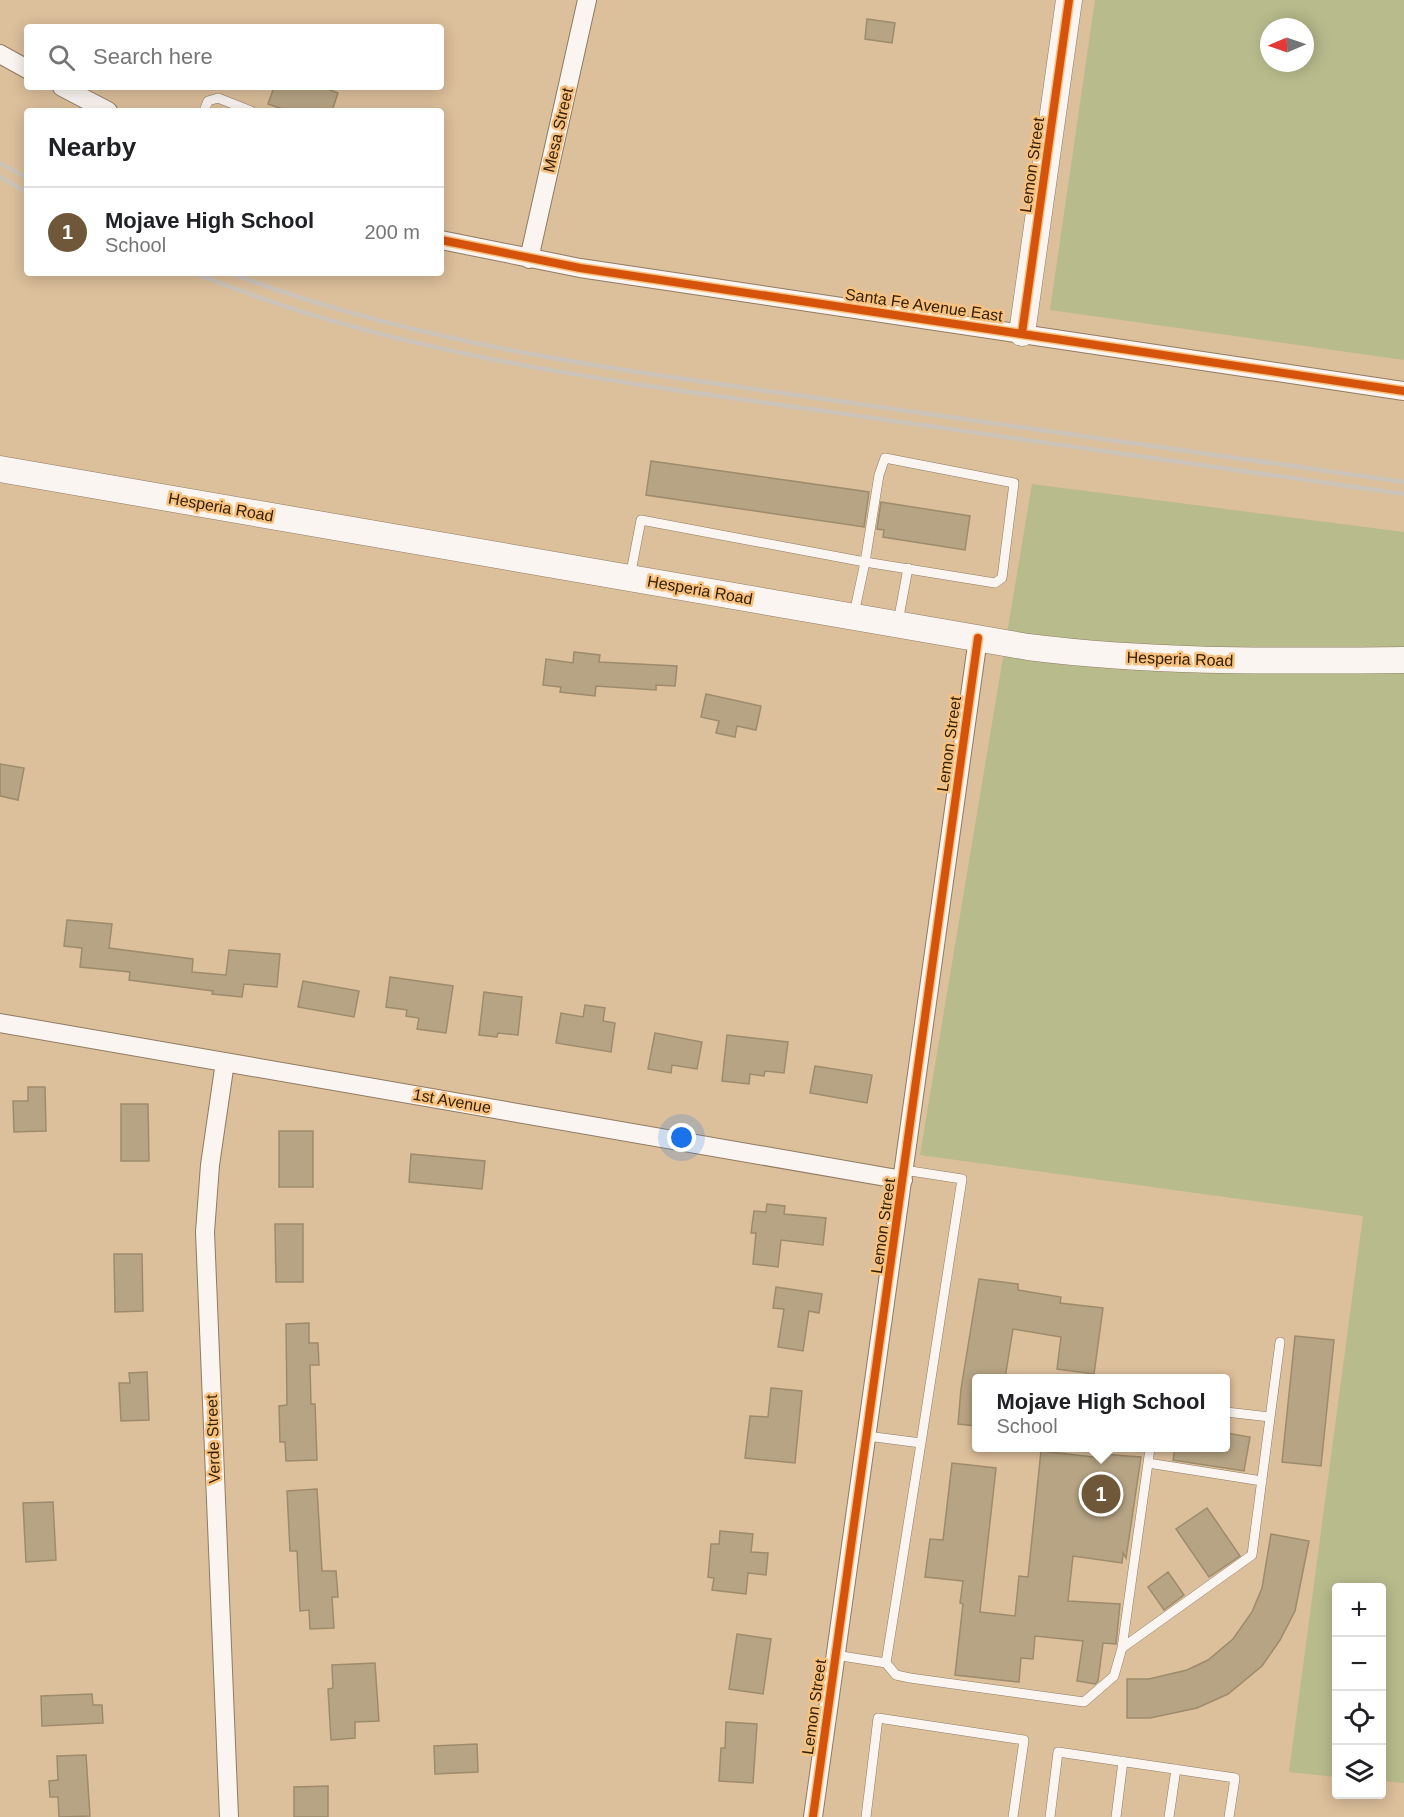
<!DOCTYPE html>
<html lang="en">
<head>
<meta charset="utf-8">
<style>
  body { margin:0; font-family:Arial,sans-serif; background:#f6f6f6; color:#202124 }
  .controls { position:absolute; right:18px; bottom:18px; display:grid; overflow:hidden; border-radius:6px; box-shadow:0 3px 15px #0003 }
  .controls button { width:54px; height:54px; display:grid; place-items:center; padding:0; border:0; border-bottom:2px solid #e0e0e0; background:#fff; color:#202124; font:30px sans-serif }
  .compass { position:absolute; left:1260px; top:18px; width:54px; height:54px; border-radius:50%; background:#fff; box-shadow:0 3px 15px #0003; rotate:268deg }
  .you { position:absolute; left:682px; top:1138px; width:21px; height:21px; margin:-15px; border:4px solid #fff; border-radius:50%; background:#1a73e8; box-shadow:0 0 0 9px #1a73e833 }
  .badge { display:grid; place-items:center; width:39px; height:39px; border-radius:50%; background:#6f5839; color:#fff; font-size:20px; font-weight:700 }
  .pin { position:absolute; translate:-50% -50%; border:3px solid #fff; box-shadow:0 2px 6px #0006 }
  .popup { position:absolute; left:972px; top:1374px; width:258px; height:78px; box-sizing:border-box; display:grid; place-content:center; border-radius:6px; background:#fff; filter:drop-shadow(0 2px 4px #0005); font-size:20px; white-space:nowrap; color:#757577 }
  .popup b { font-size:22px; color:#202124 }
  .popup::after { content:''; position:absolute; left:50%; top:100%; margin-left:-12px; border:12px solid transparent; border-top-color:#fff }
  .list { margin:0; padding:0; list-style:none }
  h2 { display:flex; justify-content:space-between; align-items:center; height:78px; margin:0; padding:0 24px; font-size:26px }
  h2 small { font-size:20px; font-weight:400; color:#757577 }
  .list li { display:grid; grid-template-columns:39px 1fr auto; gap:18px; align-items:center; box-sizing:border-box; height:90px; padding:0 24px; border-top:2px solid #e0e0e0 }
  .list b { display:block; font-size:22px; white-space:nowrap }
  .list p { margin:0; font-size:20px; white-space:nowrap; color:#757577 }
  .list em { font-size:20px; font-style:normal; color:#757577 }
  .icon { flex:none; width:33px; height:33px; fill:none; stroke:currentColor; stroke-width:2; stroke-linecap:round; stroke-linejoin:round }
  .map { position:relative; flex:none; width:1404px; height:1817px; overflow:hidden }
  .search { position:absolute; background:#fff; box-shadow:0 3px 15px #0003; left:24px; top:24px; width:420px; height:66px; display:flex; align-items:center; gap:15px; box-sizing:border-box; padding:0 21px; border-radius:6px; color:#757577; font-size:22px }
  .panel { position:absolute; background:#fff; box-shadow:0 3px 15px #0003; left:24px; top:108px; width:420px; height:168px; border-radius:6px }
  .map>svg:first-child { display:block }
</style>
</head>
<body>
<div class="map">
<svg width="1404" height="1817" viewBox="0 0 1404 1817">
  <rect width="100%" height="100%" fill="#dcbf9b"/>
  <path fill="#b8bb8c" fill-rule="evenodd" d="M1095,0H1404V360L1050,310ZM1269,27H1305V63H1269Z
    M1032,484L1404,532V1783L1382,1781V1588H1336V1777L1289,1772L1363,1216L920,1155Z"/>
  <path fill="#b6a484" stroke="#9d8b6b" stroke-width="1.5" d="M867,19L895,23L892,43L865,39Z
    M274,87H322L338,93L332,111H288L268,104Z
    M651,461L869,492L864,527L646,495Z
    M881,502L970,516L965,550L883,537L884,530L877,529Z
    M574,652L600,655L599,662L677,666L675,686L656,685V690L596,686L595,696L560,692L561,687L543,685L546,659L573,663Z
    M706,694L761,706L756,730L737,726L735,737L716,733L719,721L701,717Z
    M0,764L24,768L18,800L0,796Z
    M67,920L112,924L109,948L193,959L192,972L226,975L229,950L280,954L277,987L244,984L242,997L212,994L213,991L129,980L130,972L80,967L82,948L64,946Z
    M390,977L453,986L446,1033L417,1029L419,1018L406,1016L407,1010L386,1007Z
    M303,981L359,991L354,1017L298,1007Z
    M484,992L522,997L518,1035L498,1033L497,1037L479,1035Z
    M585,1005L605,1008L603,1021L615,1023L611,1052L556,1043L561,1013L583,1017Z
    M655,1033L702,1042L697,1069L672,1065L671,1073L648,1069Z
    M727,1035L788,1042L784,1073L765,1071L764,1076L750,1074L749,1084L722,1081Z
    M815,1066L872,1075L867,1103L810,1093Z
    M28,1087H45L46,1131L14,1132L13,1101H28Z
    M121,1104H148L149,1161H121Z
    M279,1131H313V1187H279Z
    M411,1154L485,1161L482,1189L409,1182Z
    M767,1204L785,1206L784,1214L826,1218L823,1245L781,1240L778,1267L753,1264L756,1233H751L754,1211L766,1212Z
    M275,1224H303V1282H276Z
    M114,1254H142L143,1311L115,1312Z
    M979,1279L1018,1284V1290L1061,1297L1060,1303L1103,1308L1094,1374L1057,1369L1061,1337L1013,1329L1005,1378H976V1426L958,1424L961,1389Z
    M776,1287L822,1294L819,1313L809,1311L803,1351L778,1347L784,1309L773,1308Z
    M309,1323V1343H318L319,1365H310L311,1404H315L317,1460L286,1461L285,1442H280L279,1406L287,1405L286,1324Z
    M1295,1336L1334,1340L1321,1466L1282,1462Z
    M147,1372L149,1420L121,1421L119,1383H130L129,1373Z
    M771,1388L802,1391L795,1463L745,1458L750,1416L768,1417Z
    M1226,1433L1250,1437L1244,1471L1173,1460L1175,1448H1226Z
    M1041,1451L1102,1458V1454L1141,1457L1126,1558L1123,1553L1122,1563L1073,1556L1068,1601L1120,1604L1116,1644L1103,1643L1098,1681L1095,1684L1077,1681L1083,1641L1035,1636L1033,1659L1021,1658L1019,1682L955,1675L963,1604L960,1603L963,1581L925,1577L930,1539L943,1540L952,1463L996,1468L980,1612L1015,1616L1019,1576L1028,1577Z
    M317,1489L322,1571H336L338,1597H332L334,1628L310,1629L309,1610L300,1611L297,1551H290L287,1491Z
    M53,1502L56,1560L26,1562L23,1503Z
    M1207,1508L1240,1556L1209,1577L1176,1529Z
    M720,1531L753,1534L751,1552L768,1553L766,1575L748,1573L746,1594L712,1590L714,1578L708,1577L711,1544H719Z
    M1271,1534L1309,1541L1295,1611L1280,1640L1262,1666L1228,1694L1197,1708L1150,1718H1127V1679H1149L1187,1670L1208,1660L1233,1639L1252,1612L1262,1588Z
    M1168,1572L1184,1595L1164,1610L1148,1587Z
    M737,1634L771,1639L763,1694L729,1689Z
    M375,1663L379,1721L355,1722V1738L331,1740L328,1689L333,1688L332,1665Z
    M92,1694L93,1705H102L103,1723L42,1726L41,1696Z
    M726,1722L757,1724L753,1783L719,1781L721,1748H725Z
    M477,1744L478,1772L435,1774L434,1746Z
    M86,1755L90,1816L59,1817L58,1797H50L49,1781L58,1780L57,1756Z
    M328,1786V1817H294V1787Z"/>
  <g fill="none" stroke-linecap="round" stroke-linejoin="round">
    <g stroke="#907b62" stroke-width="10">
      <path id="lane" d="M204,111L208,101L218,98L251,111
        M885,458L1014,483L1002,578L995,583L865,562L879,475Z
        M630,577L641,520L865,562L854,614
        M898,622L908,568
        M1226,1412L1270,1417
        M867,1436L921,1443L962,1179L904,1170
        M1148,1463L1150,1448
        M1122,1648L1148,1463L1262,1481
        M835,1655L886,1663L921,1443
        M886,1663L896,1675L910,1678L1084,1702L1114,1676L1122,1648L1252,1555L1280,1342
        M866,1817L878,1718L1024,1740L1013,1817
        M1050,1817L1058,1752L1235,1778L1229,1817
        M1116,1817L1123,1761
        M1169,1817L1176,1769"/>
    </g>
    <g stroke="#907b62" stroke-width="20">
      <path id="street" d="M0,54L27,69
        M62,87L108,111
        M441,240L580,268L1404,391
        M529,259L587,0
        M0,1023L903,1180
        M225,1062L210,1165L205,1232L229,1817
        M813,1817L978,638"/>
    </g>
    <g stroke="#907b62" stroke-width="27">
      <path id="secondary" d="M1022,333L1069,0
        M0,469L1028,647C1154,663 1278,661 1404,660"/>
    </g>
    <use href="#lane" stroke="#faf5f0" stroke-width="9"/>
    <use href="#street" stroke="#faf5f0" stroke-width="18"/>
    <use href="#secondary" stroke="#faf5f0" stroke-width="26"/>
    <path stroke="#ccc3b9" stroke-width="4.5" d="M0,163L27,178
      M0,177L27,192
      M195,273C389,353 597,379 803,408C1004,437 1204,466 1404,494
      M230,273C416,344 613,369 810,397C1008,426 1206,454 1404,482"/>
    <g stroke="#f7c280" stroke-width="11">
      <path id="cycleway" d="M441,240L580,268L1404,391
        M1022,333L1069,0
        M813,1817L978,638"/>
    </g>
    <use href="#cycleway" stroke="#d6530b" stroke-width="8"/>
  </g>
  <g text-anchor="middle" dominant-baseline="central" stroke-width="5" stroke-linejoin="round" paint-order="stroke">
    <g font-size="16" fill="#342004" stroke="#f7c280">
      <text transform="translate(558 130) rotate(-77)">Mesa Street</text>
      <text transform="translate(1032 165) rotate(-82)">Lemon Street</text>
      <text transform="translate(924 305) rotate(8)">Santa Fe Avenue East</text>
      <text transform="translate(221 507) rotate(10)">Hesperia Road</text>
      <text transform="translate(700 590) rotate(10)">Hesperia Road</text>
      <text transform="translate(1180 659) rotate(2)">Hesperia Road</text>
      <text transform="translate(949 744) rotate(-82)">Lemon Street</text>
      <text transform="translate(452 1101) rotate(10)">1st Avenue</text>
      <text transform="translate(883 1226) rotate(-82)">Lemon Street</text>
      <text transform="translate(213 1439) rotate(-92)">Verde Street</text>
      <text transform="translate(814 1707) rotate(-82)">Lemon Street</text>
    </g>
  </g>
</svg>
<div class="controls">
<button>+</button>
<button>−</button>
<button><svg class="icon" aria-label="locate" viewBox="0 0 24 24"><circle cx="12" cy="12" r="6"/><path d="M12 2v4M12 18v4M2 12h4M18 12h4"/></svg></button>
<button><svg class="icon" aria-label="layers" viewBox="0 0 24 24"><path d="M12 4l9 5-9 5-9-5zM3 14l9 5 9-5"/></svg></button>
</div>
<svg class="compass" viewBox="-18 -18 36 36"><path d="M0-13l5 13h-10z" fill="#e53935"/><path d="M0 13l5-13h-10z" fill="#757577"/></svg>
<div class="you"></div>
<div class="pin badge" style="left:1101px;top:1494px">1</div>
<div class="popup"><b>Mojave High School</b>School</div>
<div class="search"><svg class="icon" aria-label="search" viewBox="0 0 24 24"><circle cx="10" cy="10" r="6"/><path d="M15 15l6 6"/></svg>Search here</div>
<section class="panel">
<h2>Nearby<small></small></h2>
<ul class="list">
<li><span class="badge">1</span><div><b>Mojave High School</b><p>School</p></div><em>200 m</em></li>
</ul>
</section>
</div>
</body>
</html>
